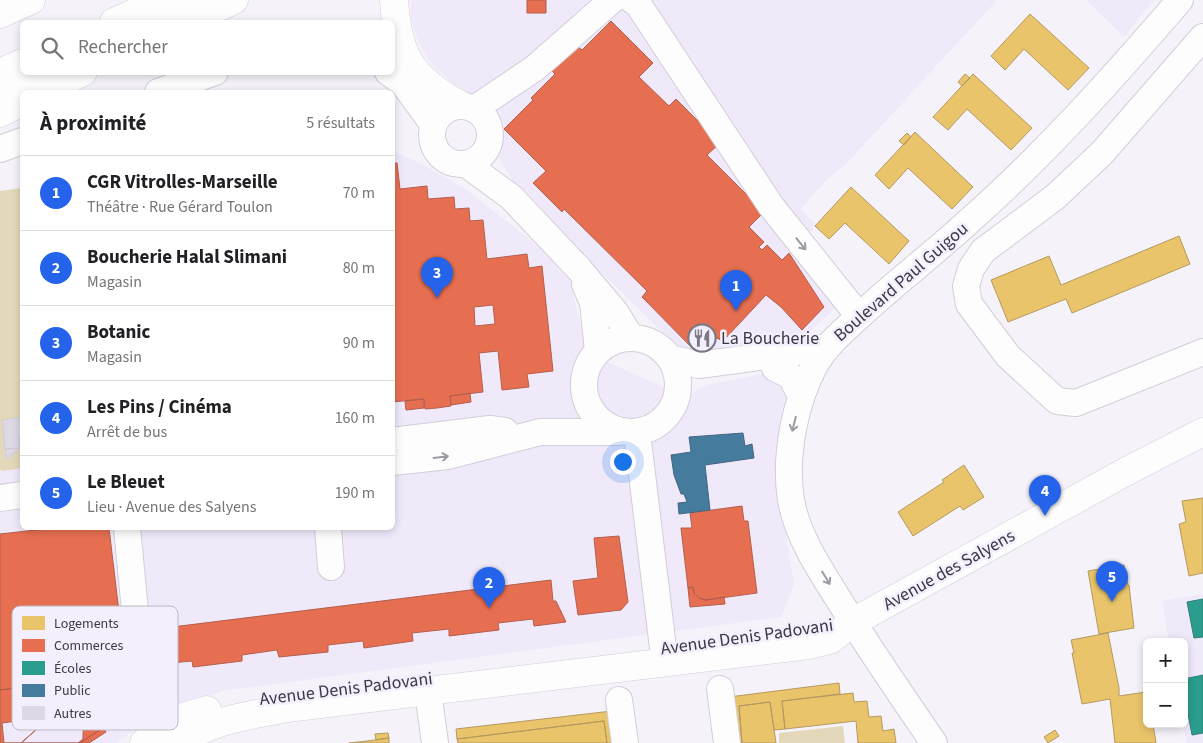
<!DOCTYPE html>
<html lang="fr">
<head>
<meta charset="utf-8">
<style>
  body { margin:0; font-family:"Source Sans 3",sans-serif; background:#f2f2f2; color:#202124 }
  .controls { position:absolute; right:15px; bottom:15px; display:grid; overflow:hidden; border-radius:8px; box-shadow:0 2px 8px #0003 }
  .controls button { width:45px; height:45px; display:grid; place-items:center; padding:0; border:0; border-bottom:1px solid #e0e0e0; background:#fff; color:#202124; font:25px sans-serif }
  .you { position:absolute; left:622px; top:461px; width:18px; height:18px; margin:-12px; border:4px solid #fff; border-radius:50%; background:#1a73e8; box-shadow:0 0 0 8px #1a73e833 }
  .badge { display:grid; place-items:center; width:32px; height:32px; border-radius:50%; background:#2563eb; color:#fff; font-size:16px; font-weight:700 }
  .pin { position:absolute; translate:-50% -41px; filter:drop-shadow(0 1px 2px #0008) }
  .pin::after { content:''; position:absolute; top:26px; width:18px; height:15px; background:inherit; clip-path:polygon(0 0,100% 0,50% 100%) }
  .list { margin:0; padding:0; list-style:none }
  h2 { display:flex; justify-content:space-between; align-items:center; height:65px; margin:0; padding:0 20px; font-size:21px }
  h2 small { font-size:16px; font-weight:400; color:#757577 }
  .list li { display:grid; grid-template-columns:32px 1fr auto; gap:15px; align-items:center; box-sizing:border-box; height:75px; padding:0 20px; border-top:1px solid #e0e0e0 }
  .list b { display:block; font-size:19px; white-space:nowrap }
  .list p { margin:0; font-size:16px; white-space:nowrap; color:#757577 }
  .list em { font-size:16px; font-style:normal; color:#757577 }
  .icon { flex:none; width:28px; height:28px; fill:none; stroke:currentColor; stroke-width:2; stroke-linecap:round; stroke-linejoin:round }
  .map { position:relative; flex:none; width:1203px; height:743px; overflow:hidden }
  .search { position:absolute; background:#fff; box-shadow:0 2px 8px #0003; left:20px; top:20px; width:375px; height:55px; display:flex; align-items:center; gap:12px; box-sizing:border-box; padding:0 18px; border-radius:8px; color:#757577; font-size:19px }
  .panel { position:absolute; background:#fff; box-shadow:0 2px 8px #0003; left:20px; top:90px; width:375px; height:440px; border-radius:8px }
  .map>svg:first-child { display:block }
</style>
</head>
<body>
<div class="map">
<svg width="1203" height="743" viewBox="0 0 1203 743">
  <rect width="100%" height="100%" fill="#f5f2fa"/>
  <path fill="#efe9fa" d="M411,0H997L846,164L825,181L801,209L816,225L810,232L853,292L795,345L697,358L678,347L521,194L498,157L500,122L490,107L478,97L463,92L430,63L418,41L411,18Z
    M1086,0H1154L1124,37Z
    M393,152L418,162L464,188L532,241L569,277L587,353L686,397L706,385L772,372L793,385L780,500L794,584L781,617L221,691L175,709L134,730L116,743H0V470L22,468V528H392Z
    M1203,594V743H1187L1183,724L1184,642H1169L1162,601Z"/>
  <path fill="#e3d9ba" d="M22,188V468L3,471L0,470V191Z
    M843,726L845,743H779V733Z"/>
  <path fill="#e9c46a" stroke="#b59a5f" d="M1030,14L1089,68L1068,90L1024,49L1005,70L991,56Z
    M965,74L970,78L962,86L958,82Z
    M973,74L1032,128L1011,150L967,109L948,130L933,117Z
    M915,132L973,187L952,209L908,168L889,189L875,175Z
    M907,133L911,137L904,145L899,141Z
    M851,187L909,241L889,264L845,223L829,239L815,226Z
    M1179,236L1190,264L1072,313L1066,299L1008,322L991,280L1049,256L1061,285Z
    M964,465L984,497L963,510L960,506L913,536L898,512L944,482L942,480Z
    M1203,498V573L1189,576L1179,524L1186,522L1182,501Z
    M1124,565L1128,585H1129L1134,628L1099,634L1088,571Z
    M1108,633L1119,688V696L1146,692L1147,724H1153L1156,743H1115L1110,699L1082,704L1072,653H1074L1071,640Z
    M839,683L840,694L782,701L785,729L774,730L770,702L739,706L742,743H733L729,697Z
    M853,693L854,702L867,701L869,717L881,716L883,731L894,729L896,743H858L856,721L785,729L782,701Z
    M770,702L776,743H742L739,706Z
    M612,711L616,743H607L604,721L457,739L456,729Z
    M604,721L607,743H458L457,739Z
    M1055,730L1059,736L1048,743L1044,737Z
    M388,733L389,738L376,740L375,734Z
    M389,738V743H349L367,741Z"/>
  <path fill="#e76f51" stroke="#b45e4d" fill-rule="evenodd" d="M527,0H546V13H527Z
    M611,21L653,63L639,77L669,106L676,99L720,143L707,155L764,212L749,227L764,242L759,247L762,250L767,245L782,260L789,253L824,307L802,330L781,307L766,295L723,341L712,336L701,347L703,353L700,356L642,297L647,291L564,209L562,212L533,183L546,171L504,129L533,100L531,98L555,74L552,71L577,46L582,50Z
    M392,163H397L400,189L427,186L428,199L454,197L455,209L469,208L470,221L483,220L487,259L527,254L529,268L542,266L553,371L527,374L529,387L502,390L498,351L479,353L483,392L450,396L451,406L437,408L425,409L424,399L392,402ZM493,305L495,324L475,326L474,307Z
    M470,393L471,402L451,405L450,396Z
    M424,399V408L406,410L405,401Z
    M742,506L744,521H748L757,593L706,600L699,598L694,593L693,587L688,588L681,528H692L690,513Z
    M54,528H109L128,688L108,691L84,679L0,690V534Z
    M619,536L628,602L621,610L578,615L573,581L598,578L594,538Z
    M551,580L553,601H556L566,622L534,626L533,619L498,623L499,630L449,636V629L412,633L413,641L364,648L363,641L328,645V652L279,657L277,650L242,655V661L193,667L192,661L159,664L160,671L128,674L124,633Z
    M693,587L694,593L699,598L706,600L724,597L725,604L690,607L688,588Z
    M84,679L83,739L78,743H0V690Z
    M77,713L90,715L100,721L106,732L89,743H80L100,730L94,723L75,719L46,721L21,743H4L2,723Z
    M75,719L94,723L100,730L80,743H21L46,721Z"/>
  <path fill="#2a9d8f" stroke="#307f79" d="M1203,599V637L1194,638L1187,602Z
    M1203,675V733L1192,735L1184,693V679Z"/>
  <path fill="#457b9d" stroke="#436783" d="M743,433L745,446L752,444L754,458L705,465L710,510L679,514L678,503L687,502L684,494H681L674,475L671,455L691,452L689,437Z"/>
  <path fill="#ddd8e4" stroke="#d0ccd6" d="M22,417V437L19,438L20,448L5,449L2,420Z
    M20,448L7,460L5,449Z"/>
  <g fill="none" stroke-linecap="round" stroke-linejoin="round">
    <path stroke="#d0cdd6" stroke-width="26" stroke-dasharray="26 13" stroke-linecap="butt" d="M137,631L140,673"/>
    <g stroke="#d2ced8" stroke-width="28">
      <path id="minor" d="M632,0L638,4L771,206L859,316
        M1203,37L1102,153L1055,197L983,251L971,269L966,286L969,304L1008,356L1057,401L1076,403L1203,352
        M388,72L403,83L433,124
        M158,92L215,72
        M432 135a29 29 0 1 1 58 0a29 29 0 1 1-58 0Z
        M474,109L535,68L612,0
        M0,149L22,141
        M466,164L511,197L579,269L616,313L631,338
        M585,284L593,303L598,351
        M584 385a47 47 0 1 1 94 0a47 47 0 1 1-94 0Z
        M670,358L699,365L827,348
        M775,368L791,376L801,396
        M637,433L663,648
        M392,441L490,429L505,431
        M392,462L448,456L540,432H619
        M0,498L22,495
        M127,528L137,631
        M328,528L331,567
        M140,673C145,699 153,734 185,736
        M720,689L727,743
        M428,692L435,743
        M619,700L625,743
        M934,743C901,695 868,647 837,597C819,568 797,535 791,500C784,456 795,401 816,363C826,346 840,334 854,321C891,286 931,256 968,222C1045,154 1113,78 1180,0"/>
    </g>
    <g stroke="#d2ced8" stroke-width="29">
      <path id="major" d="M394,0C398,57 411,77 460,105
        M186,22L234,0
        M42,92L83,72
        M0,113L22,102
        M144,743L184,717L207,710
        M179,743C213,719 247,716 287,708L809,645L830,640L853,622L1127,471L1203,432"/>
    </g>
    <g stroke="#d2ced8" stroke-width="29">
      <path id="highway" d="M0,14L31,0
        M114,22L164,0
        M150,22L193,0
        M0,73L22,63
        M0,95L46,72"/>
    </g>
    <use href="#minor" stroke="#fefdfe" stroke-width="26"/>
    <use href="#major" stroke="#fefdfe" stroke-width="28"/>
    <use href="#highway" stroke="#fefdfe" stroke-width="28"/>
  </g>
  <defs><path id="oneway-shaft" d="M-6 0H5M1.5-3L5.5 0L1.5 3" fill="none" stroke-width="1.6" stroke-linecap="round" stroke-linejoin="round" transform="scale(1.25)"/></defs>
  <g stroke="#9e9aa2">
    <use href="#oneway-shaft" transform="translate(801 244) rotate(51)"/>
    <use href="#oneway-shaft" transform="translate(794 424) rotate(104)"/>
    <use href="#oneway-shaft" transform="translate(441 457) rotate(-7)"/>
    <use href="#oneway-shaft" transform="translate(826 578) rotate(59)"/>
  </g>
  <defs>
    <g id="restaurant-ring" transform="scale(1.4375)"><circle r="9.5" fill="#f4effd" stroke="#7d7984" stroke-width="1.5"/><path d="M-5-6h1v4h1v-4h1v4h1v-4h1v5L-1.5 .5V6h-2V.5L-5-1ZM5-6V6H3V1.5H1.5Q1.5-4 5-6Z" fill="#7d7984"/></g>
  </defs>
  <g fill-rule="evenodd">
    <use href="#restaurant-ring" x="702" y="338"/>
  </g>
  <g text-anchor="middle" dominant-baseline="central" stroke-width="5" stroke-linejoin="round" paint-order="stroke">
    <g font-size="18" fill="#3d3845" stroke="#f4effd">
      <text transform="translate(901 282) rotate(-41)">Boulevard Paul Guigou</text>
      <text transform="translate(949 570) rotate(-29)">Avenue des Salyens</text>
      <text transform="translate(747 637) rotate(-8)">Avenue Denis Padovani</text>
      <text transform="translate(346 689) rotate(-7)">Avenue Denis Padovani</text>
    </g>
    <g font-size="18" fill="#3d3845" stroke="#f4effd" text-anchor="start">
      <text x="721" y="338">La Boucherie</text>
    </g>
  </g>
  <rect x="12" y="606" width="166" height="124" rx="8" fill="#f4effd" stroke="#bdb8c6" stroke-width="1"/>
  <rect x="22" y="616" width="23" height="14" fill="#e9c46a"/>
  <rect x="22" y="639" width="23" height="13" fill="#e76f51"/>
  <rect x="22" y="661" width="23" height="14" fill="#2a9d8f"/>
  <rect x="22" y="684" width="23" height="13" fill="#457b9d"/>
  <rect x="22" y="706" width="23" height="14" fill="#ddd8e4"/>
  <g font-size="14" fill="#3d3845">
    <text x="54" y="628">Logements</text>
    <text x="54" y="650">Commerces</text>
    <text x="54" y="673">Écoles</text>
    <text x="54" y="695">Public</text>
    <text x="54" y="718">Autres</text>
  </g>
</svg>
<div class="controls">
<button>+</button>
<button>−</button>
</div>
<div class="you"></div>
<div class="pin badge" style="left:736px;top:311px">1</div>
<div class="pin badge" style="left:489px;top:608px">2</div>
<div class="pin badge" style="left:437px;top:298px">3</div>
<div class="pin badge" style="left:1045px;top:516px">4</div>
<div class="pin badge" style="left:1112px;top:602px">5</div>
<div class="search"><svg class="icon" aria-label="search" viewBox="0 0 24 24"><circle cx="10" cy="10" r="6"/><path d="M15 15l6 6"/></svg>Rechercher</div>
<section class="panel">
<h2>À proximité<small>5 résultats</small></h2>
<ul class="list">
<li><span class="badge">1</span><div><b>CGR Vitrolles-Marseille</b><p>Théâtre · Rue Gérard Toulon</p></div><em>70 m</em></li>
<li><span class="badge">2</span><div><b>Boucherie Halal Slimani</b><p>Magasin</p></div><em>80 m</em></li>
<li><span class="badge">3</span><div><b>Botanic</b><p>Magasin</p></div><em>90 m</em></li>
<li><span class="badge">4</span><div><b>Les Pins / Cinéma</b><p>Arrêt de bus</p></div><em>160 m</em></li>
<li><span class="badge">5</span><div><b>Le Bleuet</b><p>Lieu · Avenue des Salyens</p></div><em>190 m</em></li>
</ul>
</section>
</div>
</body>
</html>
